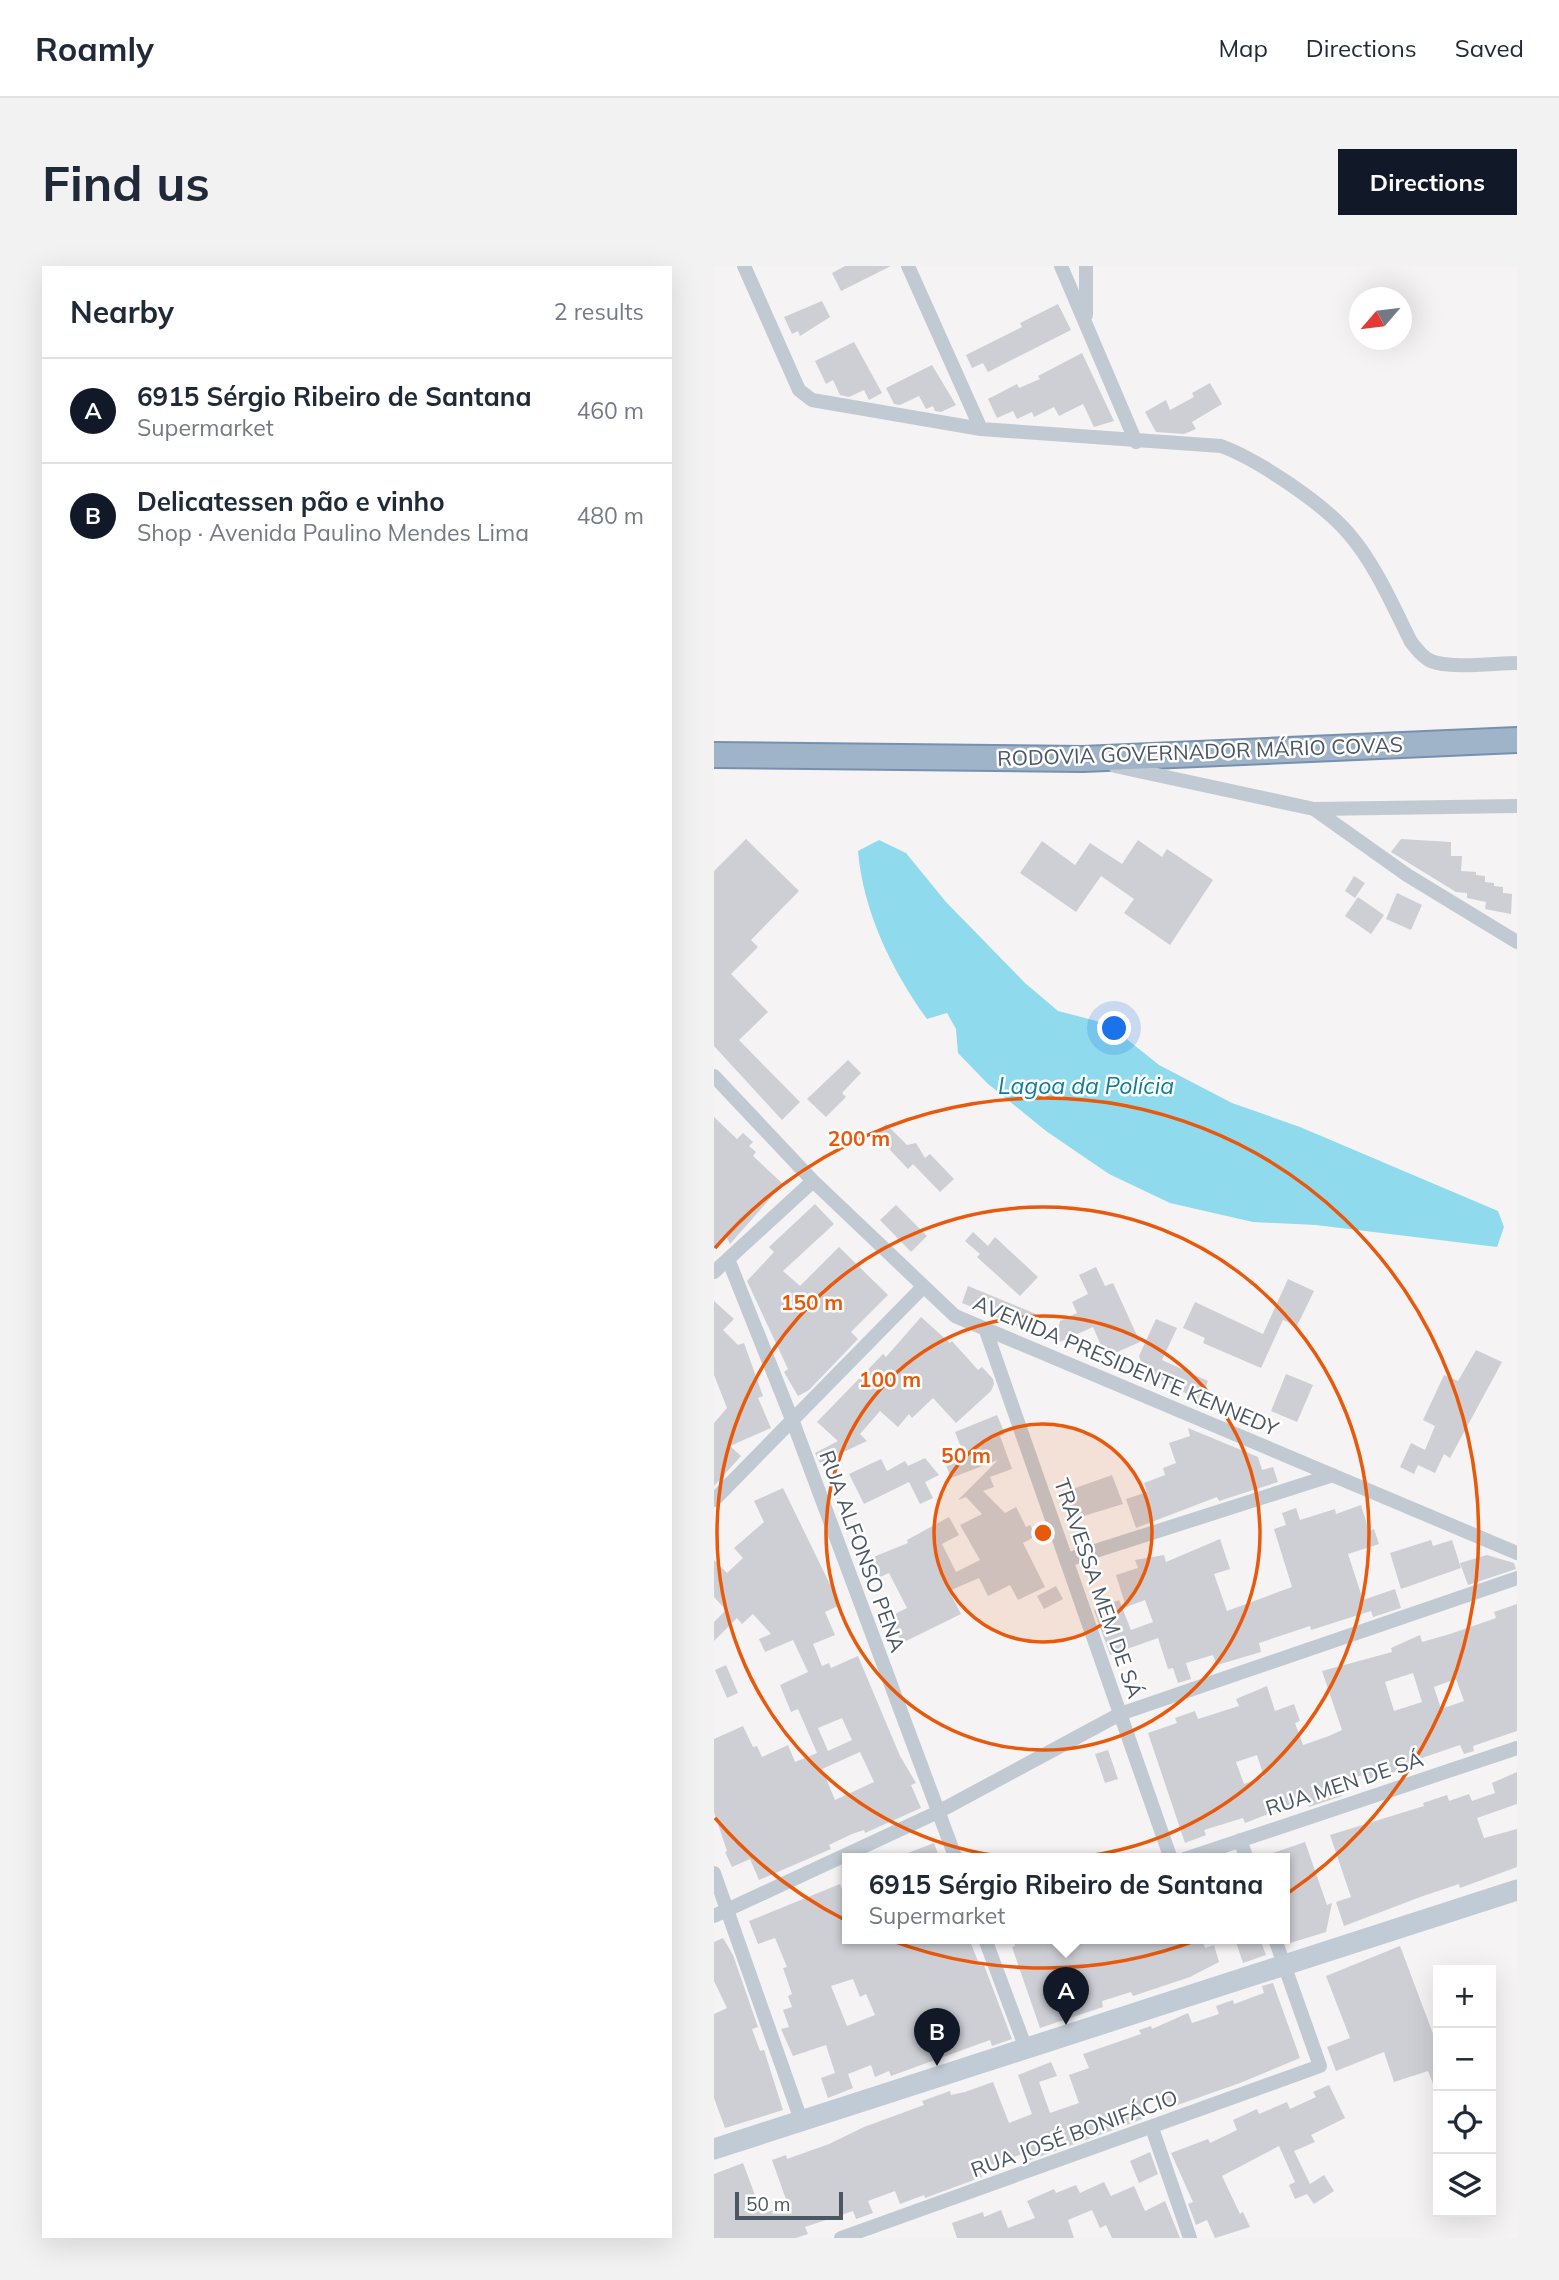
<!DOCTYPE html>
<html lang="en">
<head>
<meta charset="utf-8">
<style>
  body { margin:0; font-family:Mulish,sans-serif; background:#f2f2f3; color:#1f2937 }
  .controls { position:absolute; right:21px; bottom:21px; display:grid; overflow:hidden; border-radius:0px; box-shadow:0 7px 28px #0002 }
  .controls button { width:63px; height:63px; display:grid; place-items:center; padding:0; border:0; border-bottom:2px solid #e0e1e3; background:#fff; color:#1f2937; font:35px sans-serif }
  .compass { position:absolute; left:635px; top:21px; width:63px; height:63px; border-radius:50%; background:#fff; box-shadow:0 7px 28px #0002; rotate:242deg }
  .scale { position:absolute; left:21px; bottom:18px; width:108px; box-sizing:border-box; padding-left:7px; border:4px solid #4a5661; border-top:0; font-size:19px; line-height:24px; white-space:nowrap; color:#4a5661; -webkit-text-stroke:5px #fff; paint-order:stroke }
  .you { position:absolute; left:401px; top:763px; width:24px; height:24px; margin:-18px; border:5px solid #fff; border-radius:50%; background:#1a73e8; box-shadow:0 0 0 10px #1a73e833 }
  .badge { display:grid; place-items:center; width:46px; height:46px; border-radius:50%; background:#111827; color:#fff; font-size:23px; font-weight:700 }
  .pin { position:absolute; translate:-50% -58px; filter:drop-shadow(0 2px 4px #0008) }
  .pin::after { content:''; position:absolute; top:37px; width:24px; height:21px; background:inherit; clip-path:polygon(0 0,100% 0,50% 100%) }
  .popup { position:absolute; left:128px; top:1587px; width:448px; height:91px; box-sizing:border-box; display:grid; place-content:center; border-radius:0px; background:#fff; filter:drop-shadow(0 2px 5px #0005); font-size:23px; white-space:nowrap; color:#747a83 }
  .popup b { font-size:26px; color:#1f2937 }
  .popup::after { content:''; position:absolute; left:50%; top:100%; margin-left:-14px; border:14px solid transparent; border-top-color:#fff }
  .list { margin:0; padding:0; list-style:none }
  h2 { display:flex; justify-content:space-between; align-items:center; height:91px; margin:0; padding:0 28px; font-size:30px }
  h2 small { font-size:23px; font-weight:400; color:#747a83 }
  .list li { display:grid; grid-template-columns:46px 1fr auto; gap:21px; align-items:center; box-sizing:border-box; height:105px; padding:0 28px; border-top:2px solid #e0e1e3 }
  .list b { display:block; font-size:26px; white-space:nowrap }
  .list p { margin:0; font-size:23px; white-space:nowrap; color:#747a83 }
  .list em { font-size:23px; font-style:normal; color:#747a83 }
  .icon { flex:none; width:38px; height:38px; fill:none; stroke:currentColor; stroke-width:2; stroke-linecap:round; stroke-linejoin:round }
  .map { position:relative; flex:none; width:803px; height:1972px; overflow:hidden; border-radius:0px }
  header { display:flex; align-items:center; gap:42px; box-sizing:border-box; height:98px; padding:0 35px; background:#fff; border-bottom:2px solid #e0e1e3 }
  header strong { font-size:33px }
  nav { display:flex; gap:38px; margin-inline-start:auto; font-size:24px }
  .intro { display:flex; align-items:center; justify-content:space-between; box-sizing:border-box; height:168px; padding:0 42px }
  h1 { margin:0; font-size:49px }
  .button { padding:18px 32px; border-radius:0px; background:#111827; color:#fff; font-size:24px; font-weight:700 }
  main { display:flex; gap:42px; padding:0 42px }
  aside { flex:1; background:#fff; border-radius:0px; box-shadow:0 7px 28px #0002 }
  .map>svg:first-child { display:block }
</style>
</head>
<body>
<header>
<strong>Roamly</strong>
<nav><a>Map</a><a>Directions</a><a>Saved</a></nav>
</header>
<div class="intro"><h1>Find us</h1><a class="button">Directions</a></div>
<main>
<aside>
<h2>Nearby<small>2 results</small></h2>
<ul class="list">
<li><span class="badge">A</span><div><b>6915 Sérgio Ribeiro de Santana</b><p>Supermarket</p></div><em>460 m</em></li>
<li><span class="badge">B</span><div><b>Delicatessen pão e vinho</b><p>Shop · Avenida Paulino Mendes Lima</p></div><em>480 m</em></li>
</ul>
</aside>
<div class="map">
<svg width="803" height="1972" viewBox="0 0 803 1972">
  <rect width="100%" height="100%" fill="#f5f3f3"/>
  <path fill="#90daee" d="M165,574L192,587L232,636L311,717L344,745L394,758L445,799L518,837L586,861L784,945L790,961L783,981L602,959L539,956L456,937L395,908L332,865L273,817L244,787L242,763L233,747L213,753C178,705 149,645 144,585Z"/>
  <path fill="#cdcfd5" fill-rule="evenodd" d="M131,0H177L127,25L118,7Z
    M108,35L116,51L86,70L84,65L78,68L70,51Z
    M344,38L357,64L274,106L269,97L258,102L252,89L308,61L306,57Z
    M140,76L168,127L155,134L150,124L135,131L126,129L119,114L112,118L101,95Z
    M368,87L400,155L380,161L369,138L345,150L340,141L320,151L318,146L303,153L299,145L283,152L274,133L303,118L305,122L326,113L324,110Z
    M218,99L242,139L227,146L221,145L219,140L212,143L205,130L186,139L180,138L172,122Z
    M496,117L508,138L478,156L482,163L470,168L442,166L431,146L452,134L456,144L480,131L478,127Z
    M32,573L85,625L37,674L44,681L17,708L54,746L25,774L86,836L68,854L0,780V605Z
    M687,573L737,576V590H748L747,605L762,606V609L771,610V616L780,617V620L789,621V627L798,628L797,648L771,643L772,636L753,632V627L742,626L677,586Z
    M424,574L448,591L453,583L499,614L456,679L410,647L420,633L387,610L362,646L306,607L328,575L361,599L376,577L408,598Z
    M640,610L651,617L641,632L631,625Z
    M683,627L708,639L697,664L672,653Z
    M644,631L670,649L657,668L631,650Z
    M134,794L147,807L128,827L132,831L112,851L93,833Z
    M0,851L23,873L29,867L39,876L35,880L42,886L39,890L69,918L16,978L12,970L0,983Z
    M172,858L193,879L202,877L211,892L216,888L240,913L226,926L199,898L194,903L161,868Z
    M101,938L120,958L69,1005L86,1020L125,981L174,1029L137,1066L144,1073L95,1124L84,1130L70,1106L74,1103L33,1015L60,986L55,981Z
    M182,939L213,970L197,986L166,954Z
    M259,966L274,980L281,971L324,1011L306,1030L263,991L266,988L251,975Z
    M382,1001L391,1020L399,1017L426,1076L392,1091L379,1061L341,1078L346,1055L363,1047L358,1036L374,1028L365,1009Z
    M574,1013L600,1025L583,1060L569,1054L547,1102L489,1077L491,1072L469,1062L481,1036L549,1068Z
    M254,1020L322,1048L316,1065L248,1037Z
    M0,1035L20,1053L9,1064L24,1079L30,1077L49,1130L44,1132L57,1162L16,1180L27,1190L0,1220V1157L13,1142L0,1109Z
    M207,1051L236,1077L238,1075L264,1104L268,1101L279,1113L280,1118L277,1125L242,1157L219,1132L198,1152L195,1148L184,1161L166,1145L146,1168L153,1175L106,1197L101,1187L124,1175L103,1156L169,1088L172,1091Z
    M442,1053L463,1062L448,1094L494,1115L486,1135L430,1105L425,1090Z
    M762,1084L788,1096L736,1192L730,1188L721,1207L704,1199L700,1208L686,1201L697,1177L711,1184L721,1160L709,1154L730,1109L744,1115Z
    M572,1108L599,1119L583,1156L557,1145Z
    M283,1149L291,1168L286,1170L298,1203L276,1211L280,1221L269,1225L291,1247L302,1241L312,1261L316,1259L322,1270L309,1277L331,1321L304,1334L296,1319L274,1330L265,1312L235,1325L247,1348L188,1377L175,1351L193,1342L175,1307L166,1311L157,1292L194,1277L193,1274L235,1251L245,1269L228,1278L242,1306L266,1294L246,1259L268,1248L252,1231L244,1234L284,1194L237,1212L232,1199L251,1191L241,1166Z
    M474,1162L544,1191L548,1204L559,1201L564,1216L505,1235L503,1231L422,1262L412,1233L433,1226L430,1217L451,1209L449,1202L462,1197L455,1177L476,1170Z
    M211,1192L225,1209L211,1216L219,1232L206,1238L195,1216L150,1238L135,1208L167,1193L173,1205L191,1195L194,1200Z
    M398,1209L409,1238L360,1253L350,1226Z
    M69,1222L126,1339L111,1346L121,1369L99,1378L108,1400L115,1397L117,1402L144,1390L186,1490L202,1517L197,1519L207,1542L151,1567L150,1564L138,1568L115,1579L117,1583L45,1614L36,1593L18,1601L11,1586L13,1585L0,1546V1473L29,1460L39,1481L43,1480L48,1491L74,1479L81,1496L103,1487L84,1443L77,1446L66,1419L94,1406L79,1374L51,1386L45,1373L57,1368L39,1348L28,1358L23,1352L0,1375V1356L12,1344L0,1331V1294L13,1307L29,1292L20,1282L50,1256L40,1235ZM128,1452L138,1474L114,1485L104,1462ZM146,1486L160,1516L121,1534L108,1503Z
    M647,1239L655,1265L660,1263L665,1278L634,1288L649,1334L681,1323L687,1342L659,1351L657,1345L597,1364L596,1360L545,1377L547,1386L503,1399L499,1389L472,1397L477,1413L464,1417L459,1402L454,1403L444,1372L396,1389L380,1344L405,1334L417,1364L439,1356L431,1334L412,1341L402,1309L424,1302L421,1294L450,1289L452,1296L506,1273L516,1303L500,1308L513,1345L578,1321L560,1263L572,1259L568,1247L582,1242L586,1254L621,1243L622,1248Z
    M717,1274L719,1280L738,1274L747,1302L687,1323L676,1287Z
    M773,1289L800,1297L802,1303L754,1319L746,1297Z
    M342,1320L349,1333L330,1343L323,1330Z
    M803,1338V1465L759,1480L760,1485L750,1488L746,1479L705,1493L706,1497L680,1506L654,1513L652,1508L623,1517L628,1530L595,1541L592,1533L531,1557L529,1552L490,1564L492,1569L471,1577L434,1467L463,1457L461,1452L481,1445L484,1453L525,1440L522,1433L553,1420L561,1445L580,1438L586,1455L581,1457L589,1479L615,1470L628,1464L608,1405L678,1386L677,1382L706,1369L708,1376L736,1368L782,1352L780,1346ZM699,1407L708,1436L680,1445L671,1416ZM742,1413L750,1435L727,1443L720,1421ZM543,1489L550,1511L530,1518L522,1496Z
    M12,1399L24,1427L13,1432L1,1404Z
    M394,1484L404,1513L391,1517L381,1488Z
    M803,1506V1538L763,1552L770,1572L803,1563V1601L746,1622L745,1618L709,1630L630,1660L622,1636L637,1631L616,1569L710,1540L709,1537L733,1529L735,1535L755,1528L758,1535L781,1527L778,1517Z
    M591,1576L613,1639L618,1637L612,1666L573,1678L571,1593L547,1591Z
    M220,1577L226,1593H181V1592Z
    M126,1618L133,1637V1673H255L266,1700L270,1699L298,1773L278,1780L276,1774L177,1810L175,1805L161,1811L157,1799L134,1808L139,1822L114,1832L107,1812L121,1807L112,1779L79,1790L67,1763L75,1761L69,1744L78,1741L74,1730L78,1728L69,1702L73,1701L61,1672L44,1678L35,1655ZM139,1713L146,1731L152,1728L161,1749L133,1760L117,1720Z
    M9,1672L19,1689L44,1761L38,1763L46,1785L50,1784L69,1844L11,1862L0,1832V1748L13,1742L0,1715V1676Z
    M299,1673H488L491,1682L500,1679L505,1696L476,1711L419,1730L417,1726L388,1735L389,1741L326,1762L298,1681L301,1680Z
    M521,1673H546L552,1689L529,1697Z
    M686,1680L721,1773L724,1830L714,1805L680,1816L670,1786L622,1805L613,1781L636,1772L612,1710Z
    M559,1717L586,1792L526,1817L455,1842L451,1830L427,1839L432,1851L421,1856L311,1896L308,1888L277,1899L278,1901L266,1906L268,1911L211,1932L210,1929L186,1938L181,1925L154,1935L159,1947L142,1953L139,1945L91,1961L94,1968L82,1972H0V1908L29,1897L48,1948L74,1939L58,1894L72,1889L73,1893L115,1878L150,1861L210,1839L208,1835L236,1825L237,1829L251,1826L279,1816L295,1857L318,1848L304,1809L337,1796L343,1810L325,1816L336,1847L365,1837L355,1809L375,1802L369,1788L427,1768L425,1764L437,1760L438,1763L474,1747L478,1757L505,1748L502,1740L519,1734L520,1738L550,1727L548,1720Z
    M615,1819L631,1852L597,1869L601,1876L580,1885L596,1918L610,1909L620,1925L600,1938L593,1928L581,1933L575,1919L581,1916L565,1880L508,1910L526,1948L529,1946L536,1961L501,1972L493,1954L482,1959L474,1938L479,1936L457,1887L494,1873L496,1877L523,1864L519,1854L543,1843L545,1848L573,1836L576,1843L602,1831L599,1826Z
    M436,1886L444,1908L425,1917L416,1895Z
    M390,1916L397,1930L420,1920L431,1945L451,1935L466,1972H398L392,1959L386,1962L378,1944L354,1954L360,1972H243L238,1957L269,1946L270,1951L287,1944L294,1962L321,1952L313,1935L340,1923L342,1927L362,1919L366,1927Z"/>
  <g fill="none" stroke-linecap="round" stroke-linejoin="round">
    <g stroke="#7690ad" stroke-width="28">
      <path id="trunk" d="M0,489L369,493L803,474"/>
    </g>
    <path stroke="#c1cad2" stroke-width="14" d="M30,0L85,124L98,134L267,163L507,180C543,193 610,238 635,268C661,298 679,340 697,376C703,383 708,391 717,395C736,403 781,397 803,397
      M194,0L267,163
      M347,0L422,176
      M372,49V0
      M401,500L600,543L693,609L803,676
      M600,543L803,540
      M0,810L99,915L241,1050L803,1287
      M14,993L79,1156L242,1593
      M0,1006L99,915
      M272,1065L457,1593
      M0,1234L209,1021
      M353,1294L619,1209
      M526,1574L533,1593
      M471,1593L803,1482
      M0,1607L87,1854
      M0,1650L224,1546L406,1448L803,1312
      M271,1673L311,1780
      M438,1862L476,1972
      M127,1972L606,1800L561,1673"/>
    <path stroke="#c1cbd6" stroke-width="21" d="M0,1883L803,1624"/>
    <use href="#trunk" stroke="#9fb4c9" stroke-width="24"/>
  </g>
  <circle cx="329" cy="1267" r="109" fill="#e8590c" fill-opacity=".12"/>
  <g fill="none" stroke="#e8590c" stroke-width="3.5">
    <circle cx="329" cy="1267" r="109"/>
    <circle cx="329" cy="1267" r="217"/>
    <circle cx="329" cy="1267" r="326"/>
    <path d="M1 982A435 435 0 1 1 1 1552"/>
  </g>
  <g text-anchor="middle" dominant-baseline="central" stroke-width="5" stroke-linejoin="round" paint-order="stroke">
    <g font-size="21" fill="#4a5661" stroke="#fff">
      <text transform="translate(486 485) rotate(-2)">RODOVIA GOVERNADOR MÁRIO COVAS</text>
      <text transform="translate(412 1099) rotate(23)">AVENIDA PRESIDENTE KENNEDY</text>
      <text transform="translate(149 1285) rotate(70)">RUA ALFONSO PENA</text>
      <text transform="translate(385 1322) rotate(71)">TRAVESSA MEM DE SÁ</text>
      <text transform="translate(630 1517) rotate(-18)">RUA MEN DE SÁ</text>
      <text transform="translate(360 1867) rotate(-20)">RUA JOSÉ BONIFÁCIO</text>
    </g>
    <g font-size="23" font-style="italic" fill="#0c7c9b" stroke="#fff">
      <text x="372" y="819">Lagoa da Polícia</text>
    </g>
  </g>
  <circle cx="329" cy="1267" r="10" fill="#e8590c" stroke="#fff" stroke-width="3.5"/>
  <g font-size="21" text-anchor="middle" font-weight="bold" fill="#e8590c" stroke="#fff" stroke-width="5" stroke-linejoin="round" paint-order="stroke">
    <text x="145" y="880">200 m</text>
    <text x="98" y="1044">150 m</text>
    <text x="176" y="1121">100 m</text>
    <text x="252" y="1197">50 m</text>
  </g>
</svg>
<div class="controls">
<button>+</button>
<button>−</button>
<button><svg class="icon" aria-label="locate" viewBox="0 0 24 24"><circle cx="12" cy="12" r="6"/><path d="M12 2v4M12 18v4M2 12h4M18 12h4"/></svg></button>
<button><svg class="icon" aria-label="layers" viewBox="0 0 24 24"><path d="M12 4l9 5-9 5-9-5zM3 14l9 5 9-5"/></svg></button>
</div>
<svg class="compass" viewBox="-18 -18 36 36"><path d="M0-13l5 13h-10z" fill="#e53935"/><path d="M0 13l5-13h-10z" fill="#747a83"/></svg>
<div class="scale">50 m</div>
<div class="you"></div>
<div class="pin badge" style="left:352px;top:1759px">A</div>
<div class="popup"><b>6915 Sérgio Ribeiro de Santana</b>Supermarket</div>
<div class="pin badge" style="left:223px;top:1800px">B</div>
</div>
</main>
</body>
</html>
